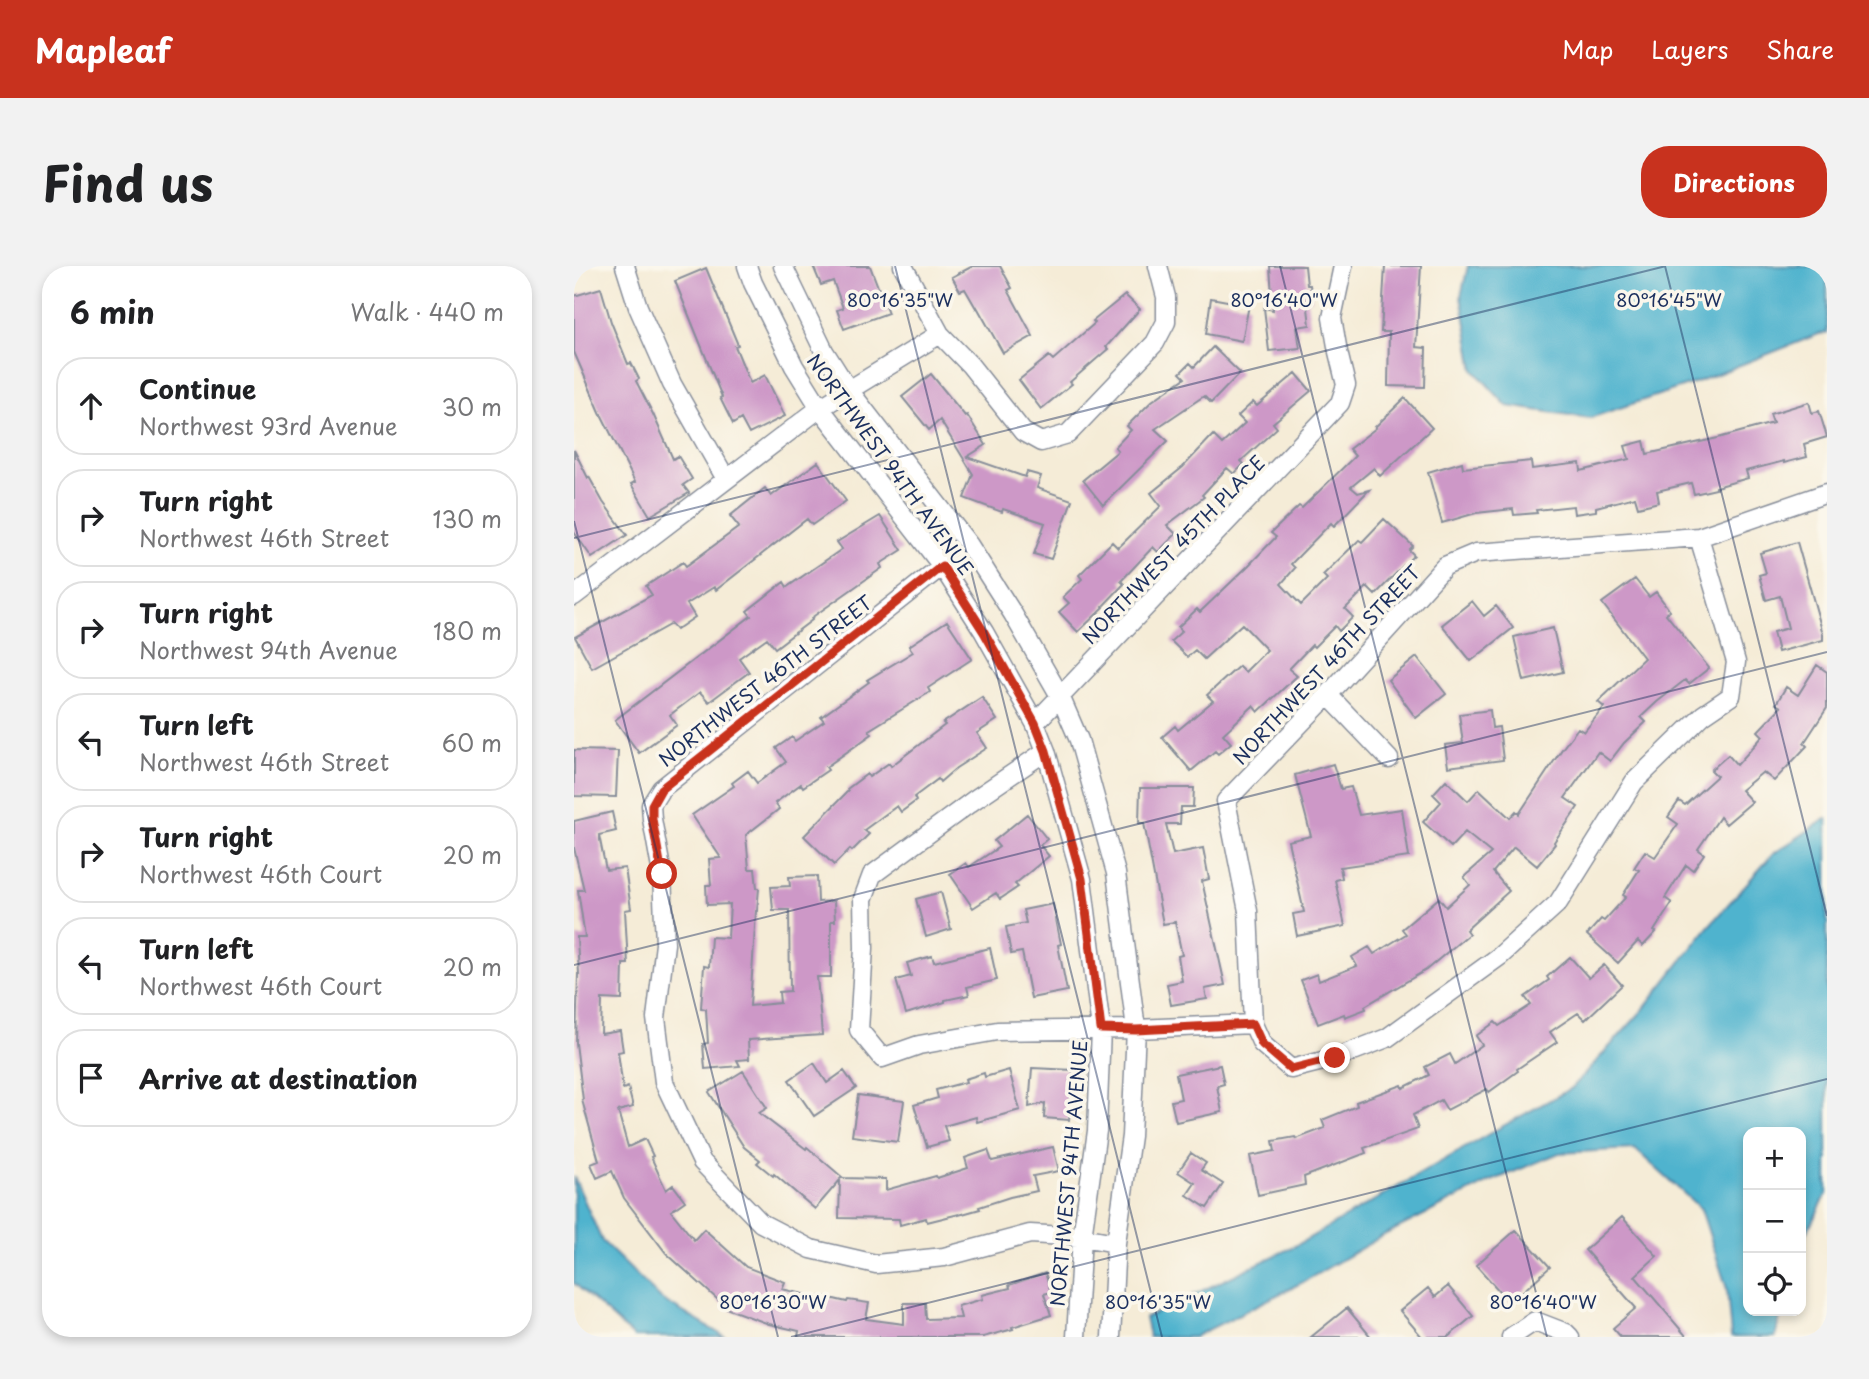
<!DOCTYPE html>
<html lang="en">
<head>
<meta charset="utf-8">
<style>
  body { margin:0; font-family:"Playpen Sans",sans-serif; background:#f2f2f2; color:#202124 }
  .controls { position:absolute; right:21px; bottom:21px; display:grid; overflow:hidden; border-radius:14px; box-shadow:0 4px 10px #0003 }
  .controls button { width:63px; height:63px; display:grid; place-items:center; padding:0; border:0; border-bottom:2px solid #e0e0e0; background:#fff; color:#202124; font:35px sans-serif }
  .stop { position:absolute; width:21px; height:21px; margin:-16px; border:5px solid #c8321e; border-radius:50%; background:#fff }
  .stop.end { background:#c8321e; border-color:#fff; box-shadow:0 2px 7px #0008 }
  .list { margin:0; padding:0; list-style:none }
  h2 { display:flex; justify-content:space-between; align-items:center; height:91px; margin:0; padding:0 28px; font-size:30px }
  h2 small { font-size:23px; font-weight:400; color:#757577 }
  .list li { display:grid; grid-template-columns:46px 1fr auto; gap:21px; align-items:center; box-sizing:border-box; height:98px; margin:0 14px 14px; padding:0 14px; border:2px solid #e0e0e0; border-radius:28px }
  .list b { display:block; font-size:26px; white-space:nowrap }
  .list p { margin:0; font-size:23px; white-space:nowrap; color:#757577 }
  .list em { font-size:23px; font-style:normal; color:#757577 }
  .icon { flex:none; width:38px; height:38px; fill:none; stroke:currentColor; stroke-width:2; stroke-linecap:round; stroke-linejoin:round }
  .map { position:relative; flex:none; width:1253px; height:1071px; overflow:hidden; border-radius:28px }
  header { display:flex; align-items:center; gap:42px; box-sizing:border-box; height:98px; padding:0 35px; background:#c8321e; color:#fff }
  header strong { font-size:33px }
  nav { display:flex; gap:38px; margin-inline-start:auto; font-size:24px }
  .intro { display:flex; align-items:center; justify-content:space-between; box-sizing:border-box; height:168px; padding:0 42px }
  h1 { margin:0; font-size:49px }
  .button { padding:18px 32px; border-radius:28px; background:#c8321e; color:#fff; font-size:24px; font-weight:700 }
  main { display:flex; gap:42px; padding:0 42px }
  aside { flex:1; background:#fff; border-radius:28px; box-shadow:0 4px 10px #0003 }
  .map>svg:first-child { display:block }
</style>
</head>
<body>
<header>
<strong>Mapleaf</strong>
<nav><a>Map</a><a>Layers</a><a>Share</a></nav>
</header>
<div class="intro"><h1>Find us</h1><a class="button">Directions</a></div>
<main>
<aside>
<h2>6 min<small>Walk · 440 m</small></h2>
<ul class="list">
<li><svg class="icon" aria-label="ahead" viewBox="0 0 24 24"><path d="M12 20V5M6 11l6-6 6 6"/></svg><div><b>Continue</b><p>Northwest 93rd Avenue</p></div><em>30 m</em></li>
<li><svg class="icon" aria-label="right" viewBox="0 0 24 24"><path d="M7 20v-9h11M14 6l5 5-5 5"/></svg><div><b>Turn right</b><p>Northwest 46th Street</p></div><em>130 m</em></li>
<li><svg class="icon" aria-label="right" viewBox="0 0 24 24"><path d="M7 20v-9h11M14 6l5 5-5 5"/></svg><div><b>Turn right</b><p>Northwest 94th Avenue</p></div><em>180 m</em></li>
<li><svg class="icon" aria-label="left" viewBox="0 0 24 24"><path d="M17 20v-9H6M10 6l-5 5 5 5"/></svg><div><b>Turn left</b><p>Northwest 46th Street</p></div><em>60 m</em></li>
<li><svg class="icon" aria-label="right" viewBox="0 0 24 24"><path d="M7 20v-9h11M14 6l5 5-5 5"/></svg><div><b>Turn right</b><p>Northwest 46th Court</p></div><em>20 m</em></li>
<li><svg class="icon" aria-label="left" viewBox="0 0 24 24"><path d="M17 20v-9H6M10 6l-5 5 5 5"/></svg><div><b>Turn left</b><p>Northwest 46th Court</p></div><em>20 m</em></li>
<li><svg class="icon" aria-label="arrive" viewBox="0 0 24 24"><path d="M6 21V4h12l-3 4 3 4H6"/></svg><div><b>Arrive at destination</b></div></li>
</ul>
</aside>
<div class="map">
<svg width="1253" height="1071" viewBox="0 0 1253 1071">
  <rect width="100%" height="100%" fill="#fbf7ec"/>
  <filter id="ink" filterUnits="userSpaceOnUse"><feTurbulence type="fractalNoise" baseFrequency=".0143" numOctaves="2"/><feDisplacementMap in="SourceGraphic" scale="14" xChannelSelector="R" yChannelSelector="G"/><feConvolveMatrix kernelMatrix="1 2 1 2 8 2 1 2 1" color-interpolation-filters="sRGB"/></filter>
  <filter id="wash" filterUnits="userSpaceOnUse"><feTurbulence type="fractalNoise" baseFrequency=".00686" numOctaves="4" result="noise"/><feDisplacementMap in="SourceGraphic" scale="28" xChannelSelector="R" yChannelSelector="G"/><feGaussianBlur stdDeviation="1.57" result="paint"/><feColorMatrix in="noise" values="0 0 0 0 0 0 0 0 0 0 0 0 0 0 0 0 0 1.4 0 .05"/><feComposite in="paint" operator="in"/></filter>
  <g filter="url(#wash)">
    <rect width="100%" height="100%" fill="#f5ecd7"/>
    <path fill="#4fb3ce" stroke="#357196" stroke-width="2" d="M894,0H1253V67L1245,68L1123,116L1016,152L933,140L900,104L887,30Z
      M1253,552V927L1227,978V866H1174V1045H1208L1201,1071H1157L1153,1023L1127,943L1061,883L985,887L915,916L812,968L729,1016L620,1071H575L571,1052L723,979L920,865L998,822L1068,745L1134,661L1199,588Z
      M0,911L28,975L87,1033L151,1071H60L0,1017Z"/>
    <g id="blocks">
      <path fill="#cd98c7" d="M239,0H296L314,47L270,63L263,44L269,42L259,15L247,19Z
        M399,0H426L438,22L434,24L459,70L429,87L403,41L402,42L391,23L386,25L378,11Z
        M696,0H731L733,19H736L738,34H733L736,59L723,61L726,82L695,85L690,42L699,44Z
        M811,0H847L842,81L852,82L851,121L814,120L815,66H807Z
        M132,2L164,79L161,80L176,117L191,109L211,150L175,168L167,153L159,158L146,132L148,131L101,15Z
        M27,22L37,56L54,98L57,97L65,113L62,115L79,148L99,193L104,190L118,213L109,219L115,227L76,250L57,218L61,216L26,146L0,86V30Z
        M551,29L566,43L532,81L534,83L496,116L498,118L467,143L445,114L475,90L479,94L521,57L519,55Z
        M637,32L675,39L668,75L632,68Z
        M639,81L666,107L637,137L630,130L581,163L594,175L529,239L509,214L544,185L541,181L557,164L553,160L578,135L611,112L606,107L616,97L620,101Z
        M722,107L737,125L699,157L703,162L667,195L670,198L660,208L653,202L628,229L630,231L593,259L602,268L584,286L579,281L547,315L550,318L529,340L530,341L504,366L485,346L495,337L489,331L508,313L505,309L538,276L544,282L587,240L577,227L609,201L639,169L648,178L671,157L664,150L679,136L683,140Z
        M357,108L391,150L393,149L412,179L393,191L451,211L453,206L467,210L463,222L498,234L477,293L460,288L471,257L429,243L428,246L390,232L399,208L366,154L355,164L328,131Z
        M831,132L858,162L806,210L800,202L777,221L784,227L795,224L760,260L757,257L717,298L721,302L707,318L727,339L753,313L749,309L785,274L788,276L810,253L839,280L835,284L840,289L801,329L793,321L771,343L779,351L765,365L761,360L740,381L738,379L715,403L723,410L684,446L679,440L649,468L657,477L644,488L641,485L617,505L588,471L601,460L604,464L639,435L633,429L665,400L671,406L693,384L668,358L630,393L621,384L613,391L597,375L608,365L604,361L623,343L626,346L674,300L702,271L697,267L725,240L728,242L781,190L775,183L802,162L801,161Z
        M1235,136L1238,147L1245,145L1253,171L1230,178L1233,191L1210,197V195L1172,205L1174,212L1142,221V223L1120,228L1117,217L1083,225L1085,236L1064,241L1061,231L1022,241V245L1000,248L999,240L962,244L963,247L940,249L939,243L902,247L868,257L854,206L888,196L889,202L957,195L958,203L1006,197L1007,205L1055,193L1051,180L1070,175L1073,188L1144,172L1199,157L1196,148Z
        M0,184L14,212L15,211L29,236L53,269L18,292L0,266Z
        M244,196L272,235L238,259L233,253L142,324L140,321L113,338L121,351L102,364L97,358L18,402L1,371L78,329L72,320L109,296L112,300L165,261L156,250L191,222L197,230Z
        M306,250L328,284L306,298L308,302L237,352L238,354L201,382L193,372L165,392L175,406L135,436L126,426L96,449L103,459L65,487L41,454L177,350L173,345L210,316L213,321L268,283L263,276Z
        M1223,276L1249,368V374L1204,386L1199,366L1214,362L1206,330L1192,334L1185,309L1192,307L1186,287Z
        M1061,313L1075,331L1082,326L1096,345L1092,348L1135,402L1115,418L1111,414L1083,436L1067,451L1072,456L1050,477L1036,495L1024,486L991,532L1004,541L980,576L981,578L963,600L940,581L919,606L935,625L892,664L895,668L852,704L791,740L792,743L771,751L770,748L744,758L727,714L743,708L745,715L783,700L778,691L795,681L800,688L832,668L828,663L865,632L872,641L896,619L890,611L917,587L891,566L877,581L849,556L867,536L859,528L872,514L894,535L905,523L936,552L942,545L945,548L988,483L1004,462L1010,466L1030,441L1024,436L1070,392L1028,337Z
        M898,335L910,350L922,340L939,362L897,395L868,359Z
        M373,355L398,393L354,422L356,426L295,464L298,468L252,501L254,504L229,521L227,518L201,537L205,543L172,569L175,603H181L183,622H185L183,645H182L176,740L206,737L205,726L216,725L215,644H199L197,621L216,620L215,611L243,610L244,636L260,635L261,655H257V711H243L248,769L174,774L175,793L163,794L166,800L131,803L129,778L134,777L132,743L127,742L130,700L135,701L137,671L154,672L156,638L133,639L132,619H137L135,593L147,592L118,549L160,520L158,517L174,505L183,517L212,496L202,482L218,471L221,475L250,455L247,451L295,416L293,414L339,386L335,380Z
        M979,362L989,406L950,415L940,371Z
        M843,391L872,428L842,452L814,414Z
        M1243,399L1253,406V442L1230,477L1233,480L1200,515L1189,506L1167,524L1178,536L1152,558L1146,551L1124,583L1130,588L1119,604L1112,599L1091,632L1098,637L1080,665L1082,666L1069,680L1064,675L1044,697L1013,669L1027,653L1030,655L1052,631L1049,629L1065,604L1060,602L1071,585L1081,591L1104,558L1094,551L1105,535L1111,539L1143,510L1137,504L1154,489L1163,499L1189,470L1184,465L1207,441L1202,438L1212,421L1224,429Z
        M408,431L423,454L403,467L413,482L382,502L366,516L364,513L340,531L342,535L327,546L323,540L290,564L295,568L278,585L276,583L260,599L230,570L274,525L273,523L293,508L295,511L315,497L317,500L371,459L369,457Z
        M916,444L918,462L925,461L929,494L874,501L871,479L889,477L885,448Z
        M0,484L44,485L42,531L0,530Z
        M759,498L767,523L777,521L785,549L828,543L835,591L766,601L768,612L761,614L771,660L723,670L719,648L730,646L714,575L737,570L721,509Z
        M566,522H620L619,541H607L606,558H592L599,588L629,582L635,613L628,615L651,719L631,723L633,733L597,739L593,718L608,715L604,690L608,689L601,656L589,658L570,557H565Z
        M38,546L42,565L25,569L32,604L51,602L57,643L51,644L54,698H49L48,734L28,733L27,768L46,765L49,785L44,786L49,823L54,821L59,841L44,845L54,881L71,873L79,890L77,891L92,924L99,919L111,935L97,945L120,974L130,963L172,1001L211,1016L208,1023L246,1032L247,1030L273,1036L274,1034L295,1037L292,1053L330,1058V1037H351L352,1053L387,1052L384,1040L409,1033L408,1029L436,1022L435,1019L471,1007L477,1026L470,1028L477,1049L438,1061L439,1063L409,1071H224L225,1065L195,1058L154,1043L92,987L50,932L38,905L23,912L17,898L25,895L8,834H9L2,777L4,708H5L3,671H11L4,624H10L0,582V555Z
        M453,548L473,573L466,579L475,590L441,618L444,621L426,633L422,627L399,642L376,608L392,597L395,601L425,581L420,575Z
        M367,626L377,663L352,671L342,633Z
        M479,638L487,678L484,679L493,725L457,732L448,686L437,688L432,661L452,657L449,644Z
        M416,682L423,714L393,721L395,729L371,734V736L332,748L322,714L337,710L333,697L358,690L360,696Z
        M996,691L1015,712L1030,699L1048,719L1011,754L1004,747L976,766L983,776L943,803L944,805L915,826L913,823L873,844L867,834L839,849L844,863L790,882L792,887L730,911L731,919L684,929L676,890L701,885L699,875L721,871L722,873L751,862L748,854L783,840L782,836L828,819L829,822L855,809L851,801L876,788L881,798L908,779L902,770L921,756L925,760L957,739L951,731L975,714L973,711Z
        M240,797L253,817L270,805L282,822L240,850L215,814Z
        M646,799L650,818L643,820L648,846L602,856L597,835L607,833L602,808Z
        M458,802L499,804L495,854L470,852L471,837L455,841Z
        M435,804L446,844L403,856L402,851L370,860L375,875L353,881L340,839L364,832L362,824L392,816L391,813L410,807L411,811Z
        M169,805L193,842L185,847L232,883L233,881L268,911L267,912L312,913V924L362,910L363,912L394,902L391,892L414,884L418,895L479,881L485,905L459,910L463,925L436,931L405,941L406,943L385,949V948L353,956L352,952L326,959L325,953L265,952L266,914L241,943L200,908L199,910L183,897L186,894L170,881L135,826Z
        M284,829L330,835L324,876L278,870Z
        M617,887L632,897L627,904L649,918L633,942L613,929L621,917L604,906Z
        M1048,951L1083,990L1061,1010L1113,1071H1047L1039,1062L1062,1042L1011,984Z
        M942,964L976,1001L936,1037L902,999Z
        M874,1020L899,1050L874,1071H848L826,1045L854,1022L861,1031Z
        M773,1042L797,1071H737Z"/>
    </g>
  </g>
  <g filter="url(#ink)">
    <use href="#blocks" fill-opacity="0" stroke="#888e9a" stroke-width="2"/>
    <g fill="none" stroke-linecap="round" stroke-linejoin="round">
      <g stroke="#888e9a" stroke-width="21">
        <path id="minor" d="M51,0L64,41L98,118L152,213
          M173,0L179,17L220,100L246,142L368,300L410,366L461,457L472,485L508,613L527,763L523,865L508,971L502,1071
          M209,0L250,85L274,123L395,279L439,348L486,430L505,474L542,607L562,763L557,870L542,977L537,1071
          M329,0L366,68L396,99L449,166L467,176L494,168L581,77L592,56V31L584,0
          M1125,271L1162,396L1157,430L1129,449L1060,516L984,637L926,690L813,772L761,792L717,803L688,778L679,758L674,645L652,535L754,429L871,300L902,287L1125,271L1253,227
          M368,300L87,523L77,539L78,553L88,608L91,678L82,752L90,816L128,896L187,957L237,983L302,998L370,991L456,968L508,971L542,977
          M0,330L246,142L366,68
          M754,429L815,493
          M461,457L766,137L772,119L764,86L758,52L769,0
          M472,485L400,534L298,609L289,633L290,682L285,764L308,792L345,779L423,765L562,763L679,758
          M937,1071L961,1055L992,1067L996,1071"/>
      </g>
      <use href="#minor" stroke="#fff" stroke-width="18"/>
    </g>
  </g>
  <g fill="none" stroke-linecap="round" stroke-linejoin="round" filter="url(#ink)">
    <path stroke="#c8321e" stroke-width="9" d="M88,608L78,553V539L87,523L368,300L410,366L461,457L472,485L508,613L527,763L562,764L679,758L688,778L717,803L761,792"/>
  </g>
  <path fill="none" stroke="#1b2f5e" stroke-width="2" stroke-opacity="0.45" d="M321,0L588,1071M706,0L973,1071M1091,0L1253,650M0,255L204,1071M0,272L1092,0M0,699L1253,386M217,1071L1253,813"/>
  <g text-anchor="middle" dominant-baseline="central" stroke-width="7" stroke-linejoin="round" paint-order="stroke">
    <g font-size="19" fill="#1b2f5e" stroke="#fbf7ec">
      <text transform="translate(317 198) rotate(54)">NORTHWEST 94TH AVENUE</text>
      <text transform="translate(599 283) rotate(-46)">NORTHWEST 45TH PLACE</text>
      <text transform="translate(752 398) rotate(-47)">NORTHWEST 46TH STREET</text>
      <text transform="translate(191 414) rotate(-38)">NORTHWEST 46TH STREET</text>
      <text transform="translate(494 907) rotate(-85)">NORTHWEST 94TH AVENUE</text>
    </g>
  </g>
  <g font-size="18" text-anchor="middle" fill="#1b2f5e" stroke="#fbf7ec" stroke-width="7" stroke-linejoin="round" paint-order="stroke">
    <text x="326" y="41">80°16'35"W</text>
    <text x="710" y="41">80°16'40"W</text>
    <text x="1095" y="41">80°16'45"W</text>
    <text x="199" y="1043">80°16'30"W</text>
    <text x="584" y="1043">80°16'35"W</text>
    <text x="969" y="1043">80°16'40"W</text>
  </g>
</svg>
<div class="controls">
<button>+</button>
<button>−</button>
<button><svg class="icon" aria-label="locate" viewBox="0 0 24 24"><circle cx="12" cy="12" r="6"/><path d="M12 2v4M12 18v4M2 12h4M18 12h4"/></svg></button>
</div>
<div class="stop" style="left:88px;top:608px"></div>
<div class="stop end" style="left:761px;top:792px"></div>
</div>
</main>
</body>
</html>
